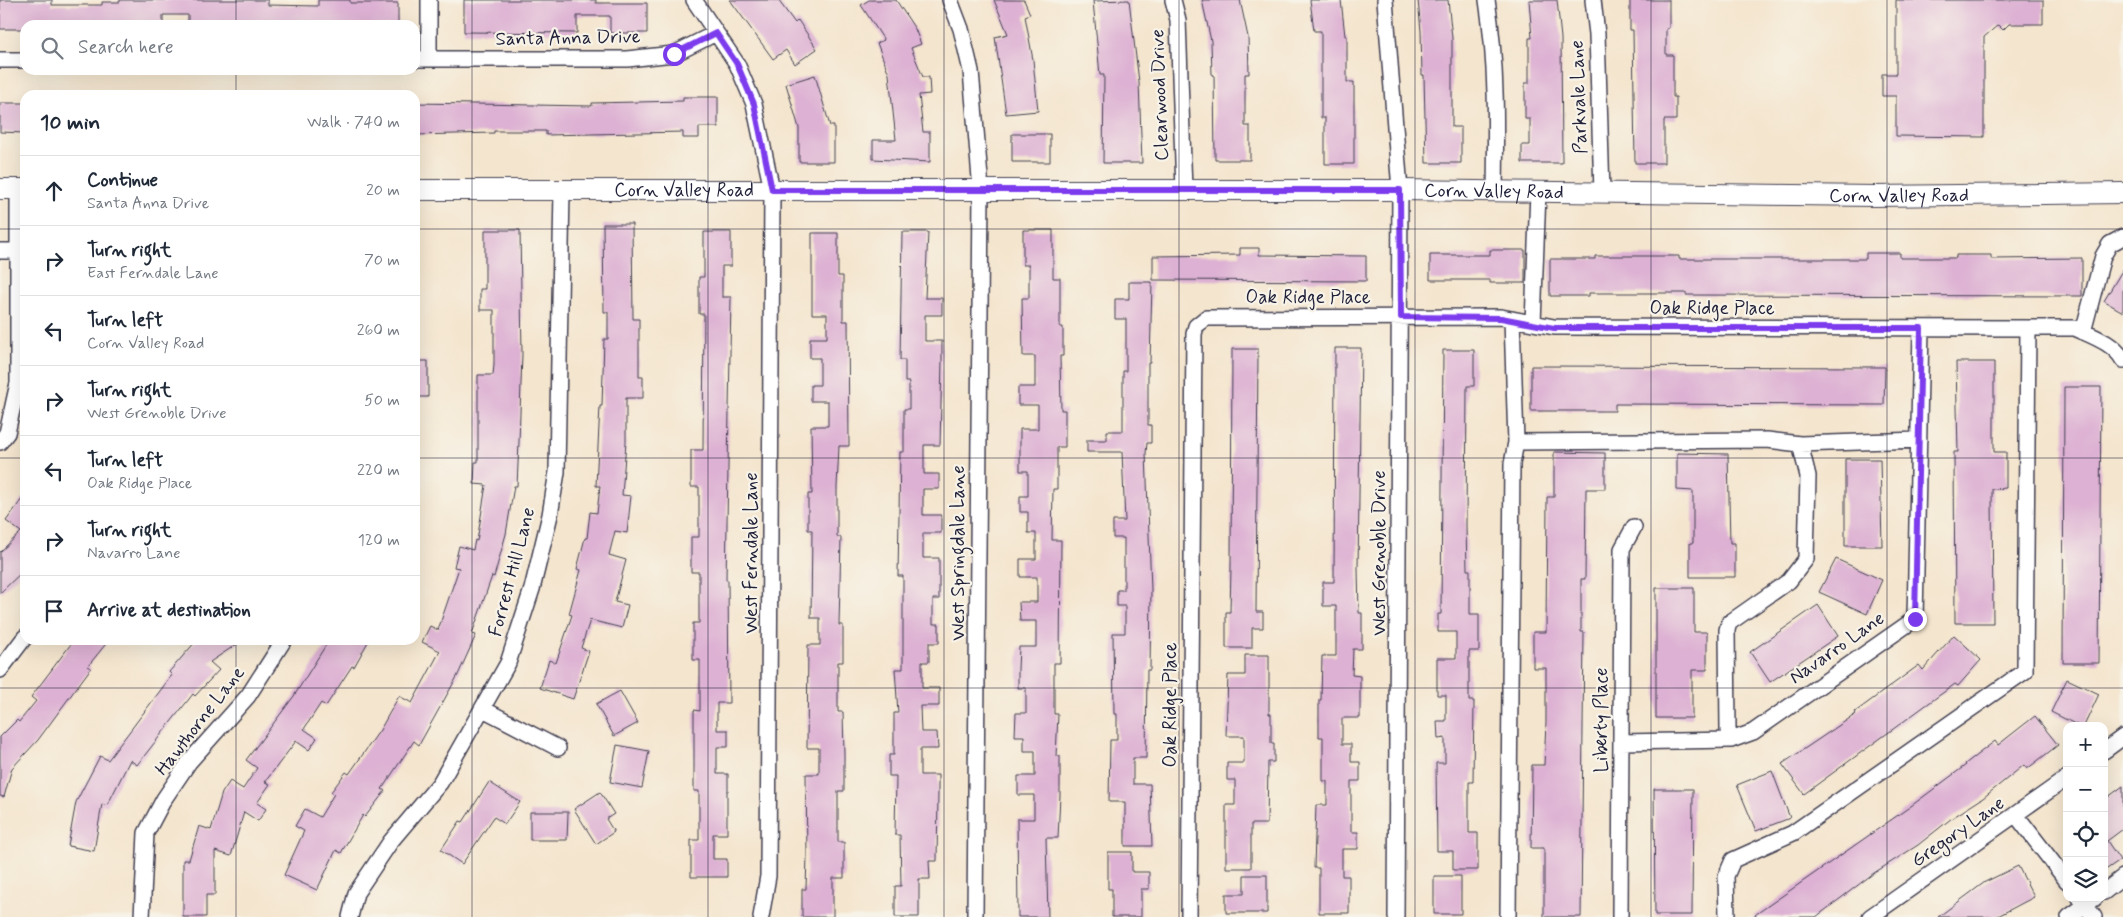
<!DOCTYPE html>
<html lang="en">
<head>
<meta charset="utf-8">
<style>
  body { margin:0; font-family:Mynerve,sans-serif; background:#f2f2f3; color:#1f2937 }
  .controls { position:absolute; right:15px; bottom:15px; display:grid; overflow:hidden; border-radius:10px; box-shadow:0 5px 20px #0002 }
  .controls button { width:45px; height:45px; display:grid; place-items:center; padding:0; border:0; border-bottom:1px solid #e0e1e3; background:#fff; color:#1f2937; font:25px sans-serif }
  .stop { position:absolute; width:15px; height:15px; margin:-11px; border:4px solid #7c3aed; border-radius:50%; background:#fff }
  .stop.end { background:#7c3aed; border-color:#fff; box-shadow:0 1px 5px #0008 }
  .list { margin:0; padding:0; list-style:none }
  h2 { display:flex; justify-content:space-between; align-items:center; height:65px; margin:0; padding:0 20px; font-size:21px }
  h2 small { font-size:16px; font-weight:400; color:#747a83 }
  .list li { display:grid; grid-template-columns:32px 1fr auto; gap:15px; align-items:center; box-sizing:border-box; height:70px; padding:0 20px; border-top:1px solid #e0e1e3 }
  .list b { display:block; font-size:19px; white-space:nowrap }
  .list p { margin:0; font-size:16px; white-space:nowrap; color:#747a83 }
  .list em { font-size:16px; font-style:normal; color:#747a83 }
  .icon { flex:none; width:28px; height:28px; fill:none; stroke:currentColor; stroke-width:2; stroke-linecap:round; stroke-linejoin:round }
  .map { position:relative; flex:none; width:2123px; height:917px; overflow:hidden }
  .search { position:absolute; background:#fff; box-shadow:0 5px 20px #0002; left:20px; top:20px; width:400px; height:55px; display:flex; align-items:center; gap:12px; box-sizing:border-box; padding:0 18px; border-radius:15px; color:#747a83; font-size:19px }
  .panel { position:absolute; background:#fff; box-shadow:0 5px 20px #0002; left:20px; top:90px; width:400px; height:555px; border-radius:15px }
  .map>svg:first-child { display:block }
</style>
</head>
<body>
<div class="map">
<svg width="2123" height="917" viewBox="0 0 2123 917">
  <rect width="100%" height="100%" fill="#f7f3e8"/>
  <filter id="ink" filterUnits="userSpaceOnUse"><feTurbulence type="fractalNoise" baseFrequency=".02" numOctaves="2"/><feDisplacementMap in="SourceGraphic" scale="10" xChannelSelector="R" yChannelSelector="G"/><feConvolveMatrix kernelMatrix="1 2 1 2 8 2 1 2 1" color-interpolation-filters="sRGB"/></filter>
  <filter id="wash" filterUnits="userSpaceOnUse"><feTurbulence type="fractalNoise" baseFrequency=".0096" numOctaves="4" result="noise"/><feDisplacementMap in="SourceGraphic" scale="20" xChannelSelector="R" yChannelSelector="G"/><feGaussianBlur stdDeviation="1.12" result="paint"/><feColorMatrix in="noise" values="0 0 0 0 0 0 0 0 0 0 0 0 0 0 0 0 0 1.4 0 .05"/><feComposite in="paint" operator="in"/></filter>
  <g filter="url(#wash)">
    <rect width="100%" height="100%" fill="#f4e5ce"/>
    <g id="blocks">
      <path fill="#ddb1d3" d="M0,0H52V5H102V2H120V0H268V5L318,6V0H350V3H398V25H188V15H163V25H25V29H0Z
        M464,0H596V3H647V33H610V16H577V33L464,32Z
        M730,0H778L795,23L798,20L817,49L795,64L786,50L773,59Z
        M869,0H896L915,29L921,44L911,48L923,77H929L930,94L919,95L923,132H930V162L873,159V140H896L889,74L877,43L884,40L861,5Z
        M994,0H1024L1030,14L1025,16L1033,60L1038,111L1006,114L995,37L1008,34Z
        M1129,0L1139,82L1142,163H1103L1104,75H1100L1093,1Z
        M1202,0H1240L1248,37L1249,74H1245V126H1250V160H1215L1214,75H1212L1211,41Z
        M1310,0H1341L1345,36H1347V82H1354V164H1325V118H1321V31H1314Z
        M1418,0H1448L1452,38V127H1461V163H1426L1424,75H1422L1421,31Z
        M1529,0H1557L1561,38L1562,163H1522V145H1530V119H1525V83H1529V38H1532Z
        M1630,0H1669V28L1666,29V55H1673V97H1676V120H1664V163H1635L1633,30H1630Z
        M1896,0H2043V24H2009L2003,30L1998,25L1984,37V137L1896,136V96H1882V74H1896Z
        M815,75L830,126H834V162H799V128L786,84Z
        M683,97H718V127H699V138H683V132L546,135V131H494V133L415,135V103L592,106V103L683,101Z
        M0,103H25V133L0,132Z
        M1012,134H1050V162H1012Z
        M603,224H632L633,319H639V377H643V398H626V442L622,495L631,496L627,533L615,531L609,555L626,560L615,602L628,605L622,628L590,620L581,648L589,651L573,699L540,688L549,660L556,663L572,615L569,614L581,570L577,569L585,538H587L590,512L597,513L600,486H596L600,406H602L604,339H608V312H604Z
        M485,230H520L522,354L519,442L517,486H514L506,534L494,577L492,576L472,634L476,635L458,675L419,745L414,741L382,789L385,791L365,817L363,815L341,853L336,850L317,890L284,875L304,831L295,826L305,809L320,817L334,794L331,792L346,772L349,774L380,730L399,696L412,703L440,651L422,642L430,626L438,630L459,568L454,567L459,546L473,550L475,540L477,541L486,485L474,484L475,462H478V375H493L494,365V310H480V289H485Z
        M1023,230H1053V278H1060V327H1063V356H1060L1061,410H1065V447H1057V489H1053L1052,540H1061L1060,663H1054V714H1058L1056,756H1060V795L1058,838H1046L1048,917H1018L1017,819H1034V795H1018V776H1035V751H1024V736H1015L1016,713H1026V688H1018V669L1019,647H1036V621H1020L1019,602H1037V577H1020V559H1036V533H1028V512H1020V496H1028V471H1020V429H1038V405H1018V387H1035V356H1023L1022,298H1029V265H1023Z
        M704,232H731V266H722V297H731L726,580H728L729,703H717V730H728V747H717V774H728V791H727V834H713V859H727V877H691V840H699V791H694V710L700,711V660H693V623H699V572H691V537H699V487H691V450H703L704,314H699V277H704Z
        M902,232H928L925,298H942V315H925V341H942V360L940,445H924V474H939V489H923V515H941V533H923V558H939V599H933V624H939V643H929V662H922V688H939V706H920L921,732H937L938,749H920V775H938V793L937,861H929L930,879H919V917H895V886H901L900,835H895L896,776H889V755H894V713H898L895,669H903V576H898L900,452H904V409H909V382H905V360H900Z
        M812,233H838V276H843V321H848L849,446H839L837,487V537H841L839,625H843V662H838V712H843L844,755V791H838V842H844V878H833V917H802V889H806L807,855L806,774H819V748H807L808,645H820V618H811L812,530H808V494H812L811,426H828V401H811V385H820V358H810V338H827V314H812Z
        M1240,248H1259V255L1366,256V281L1153,280V256L1240,255Z
        M1490,250H1525V283H1490V280H1430V255H1490Z
        M1866,253H1900V258H1956V255H1991V259L2082,258V296L1686,295V293H1589V296H1550V259H1595V256H1679V259H1866Z
        M2123,269V312L2104,301Z
        M1129,282H1152L1150,363H1148V425H1151V443H1147L1146,453L1151,590L1150,670H1147L1146,758H1133V784H1150L1152,846H1125V802H1109L1110,740H1117V714H1114L1113,633H1125V606H1117V590H1124V538H1113V521H1125L1122,452H1087V440H1107V431H1123V371H1126V319H1115V299H1129Z
        M1335,348H1361L1358,569L1359,613H1362V649H1353L1352,675L1360,676V718H1342V744H1351V762H1360V781H1351V832H1358V849H1342V876H1349V913H1319V868H1314L1316,805H1327V781H1323V737H1319V700H1321L1322,656H1336V606H1323V582H1334Z
        M1232,349H1258L1256,612H1263V628H1252V648H1226V612H1230L1231,567Z
        M1443,350H1474V386H1467L1466,526L1467,570H1470V614H1479V651H1469V701H1474L1473,782H1469V833H1478V870H1453V851H1437L1436,763H1445V738L1438,739L1437,721H1446V695H1437V658H1456V632H1438V614H1441Z
        M415,361H428V397H415Z
        M1956,362H1994V452H2006V488L1992,489L1993,623H1955L1954,452H1958Z
        M1531,366L1885,367L1884,405L1615,404V411H1531Z
        M2064,387H2101L2099,663H2063Z
        M1554,452L1605,453V489H1586L1585,579H1581V632H1584L1581,917H1544V848H1531L1532,765H1544L1546,722V668H1533V632H1546L1547,497H1554Z
        M1677,453L1728,454L1730,543H1735V577H1690V543H1693V491L1677,490Z
        M1845,459H1880L1882,546H1845Z
        M25,495V569L0,593V552L21,532L6,521Z
        M1836,559L1882,580L1867,614L1819,592Z
        M1656,588H1694V632H1707V670H1692V718H1656Z
        M1818,605L1838,636L1770,682L1750,652Z
        M1954,635L1981,660L1958,686L1955,684L1804,794L1782,764L1856,714L1855,712L1919,665L1923,670Z
        M74,640H109L88,666L91,668L38,740L12,768L4,797L0,796V737L17,720L19,722L36,701L31,697Z
        M197,640H243L210,662L219,670L195,696L193,694L137,765L130,760L107,806L102,804L94,851L68,846L76,802L100,756L108,760L172,675L169,672Z
        M329,640H369L354,667L352,666L326,706L321,703L304,729L317,738L309,750L296,741L265,782L270,784L257,803L266,809L258,821L244,812L231,856L215,851V895H206V917H183V860H189L199,826L211,830L222,793L230,781L243,789L257,768L246,760L294,696Z
        M1245,655H1269V714H1271V743H1274V762H1268L1267,824H1251V868H1226V805H1235V780H1227V763H1244V736H1226L1228,675H1245Z
        M2067,679L2099,694L2084,726H2079L2051,712Z
        M620,691L638,723L614,736L596,704Z
        M2035,716L2058,745L2027,769L2024,765L1983,798L1952,818L1918,845L1874,873L1816,917H1752L1911,806L1966,765L1965,764L1995,741L1998,745Z
        M617,745L649,751L642,788L610,782Z
        M1772,771L1790,818L1756,831L1737,785Z
        M489,782L520,802L505,824L494,817L462,864L441,850L460,821L463,822Z
        M2123,786V829L2107,841L2120,860L2104,871V800Z
        M1654,789H1693L1692,915H1655Z
        M600,792L614,814L606,819L614,832L596,844L574,809Z
        M530,812H568L567,840H530Z
        M1108,852H1132V872H1149V889H1141V917H1112V889H1108Z
        M2018,866L2034,897L1996,917H1938L1985,882Z
        M1244,875H1267V913H1226V894H1244Z
        M1434,876H1461V914H1434Z"/>
    </g>
  </g>
  <g filter="url(#ink)">
    <use href="#blocks" fill-opacity="0" stroke="#423f51" stroke-width="1"/>
    <g fill="none" stroke-linecap="round" stroke-linejoin="round">
      <g stroke="#423f51" stroke-width="18">
        <path id="minor" d="M694,0L737,64L754,104L772,190L768,876L761,917
          M950,0L961,29L971,71L981,190L975,917
          M1173,0L1178,20L1184,190
          M1385,0L1400,190L1396,917
          M1487,0C1497,64 1496,127 1495,191
          M1593,0L1597,34L1602,192
          M429,58V0
          M415,59H627L674,54L716,33
          M0,60H25
          M0,251H19
          M1512,319L1516,442L1767,440L1800,444L1808,476L1806,559L1789,581L1729,623L1727,630L1728,730L1731,740
          M1533,323L1538,192
          M2083,332L2103,256L2110,244L2123,237
          M0,442L7,433L18,383V189
          M1800,444L1919,440
          M0,670L25,637
          M483,709L558,748
          M1621,742L1731,740L1753,732L1915,619L1921,328
          M2104,751L2123,737
          M2016,815L2067,881
          M2104,892L2123,877
          M2080,898L2094,917
          M142,917L146,833L164,799L189,762L248,696L284,640
          M350,917L356,893L391,841L440,783L508,663L532,589L550,515L557,472L562,190
          M1189,917L1194,334L1196,326L1206,318L1501,317L1554,327L2075,328C2092,336 2114,343 2123,360
          M1508,917L1512,464L1516,442
          M1620,917L1622,549L1634,527
          M1727,917L1726,876L1733,860L1793,833L2025,671L2028,328
          M1870,917L2067,778
          M2069,917L2095,898"/>
      </g>
      <g stroke="#423f51" stroke-width="22">
        <g id="major">
          <path d="M0,189H25"/>
          <path id="s1" d="M415,190H1400L1875,196L2123,193"/>
        </g>
      </g>
      <use href="#minor" stroke="#fff" stroke-width="15"/>
      <use href="#major" stroke="#fff" stroke-width="20"/>
    </g>
  </g>
  <g fill="none" stroke-linecap="round" stroke-linejoin="round" filter="url(#ink)">
    <path stroke="#7c3aed" stroke-width="6" d="M674,54L716,33L737,64L754,104L772,190H1400L1401,317L1501,318L1554,328H1921L1915,619"/>
  </g>
  <path fill="none" stroke="#22223b" stroke-width="1" stroke-opacity="0.55" d="M236,0V25M472,0V917M708,0V917M944,0V917M1179,0V917M1415,0V917M1651,0V917M1887,0V917M236,70V95M0,229H25M415,229H2123M0,458H25M415,458H2123M236,640V917M0,688H2123"/>
  <g text-anchor="middle" dominant-baseline="central" stroke-width="4.5" stroke-linejoin="round" paint-order="stroke">
    <g font-size="19" fill="#22223b" stroke="#f7f3e8">
      <text transform="translate(568 38) rotate(-1)">Santa Anna Drive</text>
      <text transform="translate(1160 95) rotate(-92)">Clearwood Drive</text>
      <text transform="translate(1579 97) rotate(-92)">Parkvale Lane</text>
      <text stroke="none"><textPath href="#s1" startOffset="269">Corn Valley Road</textPath></text>
      <text stroke="none"><textPath href="#s1" startOffset="1079">Corn Valley Road</textPath></text>
      <text stroke="none"><textPath href="#s1" startOffset="1484">Corn Valley Road</textPath></text>
      <text x="1308" y="297">Oak Ridge Place</text>
      <text x="1712" y="308">Oak Ridge Place</text>
      <text transform="translate(751 553) rotate(-90)">West Ferndale Lane</text>
      <text transform="translate(958 553) rotate(-90)">West Springdale Lane</text>
      <text transform="translate(1379 553) rotate(-90)">West Grenoble Drive</text>
      <text transform="translate(512 572) rotate(-75)">Forrest Hill Lane</text>
      <text transform="translate(1837 648) rotate(-35)">Navarro Lane</text>
      <text transform="translate(1170 705) rotate(-90)">Oak Ridge Place</text>
      <text transform="translate(1601 720) rotate(-90)">Liberty Place</text>
      <text transform="translate(200 721) rotate(-52)">Hawthorne Lane</text>
      <text transform="translate(1958 832) rotate(-35)">Gregory Lane</text>
    </g>
  </g>
</svg>
<div class="controls">
<button>+</button>
<button>−</button>
<button><svg class="icon" aria-label="locate" viewBox="0 0 24 24"><circle cx="12" cy="12" r="6"/><path d="M12 2v4M12 18v4M2 12h4M18 12h4"/></svg></button>
<button><svg class="icon" aria-label="layers" viewBox="0 0 24 24"><path d="M12 4l9 5-9 5-9-5zM3 14l9 5 9-5"/></svg></button>
</div>
<div class="stop" style="left:674px;top:54px"></div>
<div class="stop end" style="left:1915px;top:619px"></div>
<div class="search"><svg class="icon" aria-label="search" viewBox="0 0 24 24"><circle cx="10" cy="10" r="6"/><path d="M15 15l6 6"/></svg>Search here</div>
<section class="panel">
<h2>10 min<small>Walk · 740 m</small></h2>
<ul class="list">
<li><svg class="icon" aria-label="ahead" viewBox="0 0 24 24"><path d="M12 20V5M6 11l6-6 6 6"/></svg><div><b>Continue</b><p>Santa Anna Drive</p></div><em>20 m</em></li>
<li><svg class="icon" aria-label="right" viewBox="0 0 24 24"><path d="M7 20v-9h11M14 6l5 5-5 5"/></svg><div><b>Turn right</b><p>East Ferndale Lane</p></div><em>70 m</em></li>
<li><svg class="icon" aria-label="left" viewBox="0 0 24 24"><path d="M17 20v-9H6M10 6l-5 5 5 5"/></svg><div><b>Turn left</b><p>Corn Valley Road</p></div><em>260 m</em></li>
<li><svg class="icon" aria-label="right" viewBox="0 0 24 24"><path d="M7 20v-9h11M14 6l5 5-5 5"/></svg><div><b>Turn right</b><p>West Grenoble Drive</p></div><em>50 m</em></li>
<li><svg class="icon" aria-label="left" viewBox="0 0 24 24"><path d="M17 20v-9H6M10 6l-5 5 5 5"/></svg><div><b>Turn left</b><p>Oak Ridge Place</p></div><em>220 m</em></li>
<li><svg class="icon" aria-label="right" viewBox="0 0 24 24"><path d="M7 20v-9h11M14 6l5 5-5 5"/></svg><div><b>Turn right</b><p>Navarro Lane</p></div><em>120 m</em></li>
<li><svg class="icon" aria-label="arrive" viewBox="0 0 24 24"><path d="M6 21V4h12l-3 4 3 4H6"/></svg><div><b>Arrive at destination</b></div></li>
</ul>
</section>
</div>
</body>
</html>
